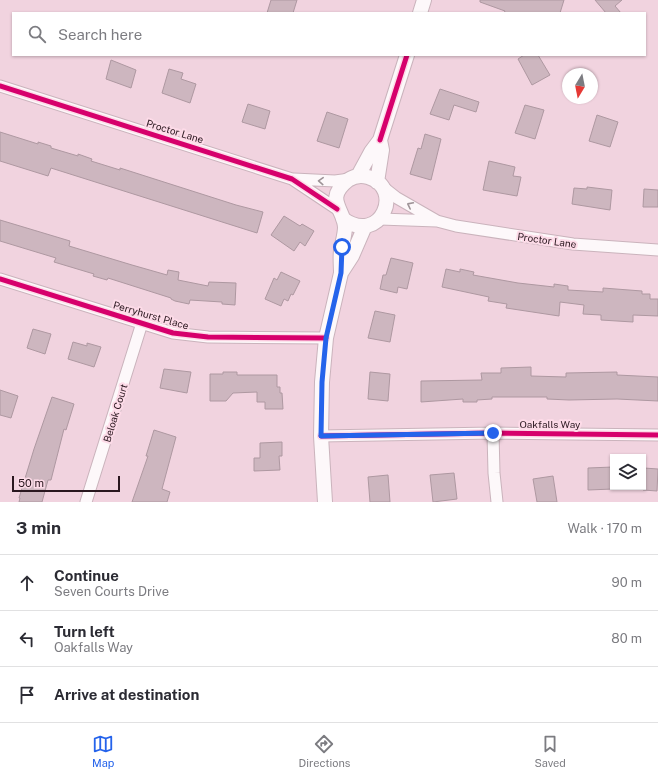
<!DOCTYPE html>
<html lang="en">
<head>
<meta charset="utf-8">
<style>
  body { margin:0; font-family:"Public Sans",sans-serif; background:#f2f2f3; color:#2b2b33 }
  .controls { position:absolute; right:12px; bottom:12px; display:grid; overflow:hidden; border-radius:0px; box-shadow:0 1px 3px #0004 }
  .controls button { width:36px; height:36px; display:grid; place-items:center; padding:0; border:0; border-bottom:1px solid #e1e1e2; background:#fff; color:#2b2b33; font:20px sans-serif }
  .compass { position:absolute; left:562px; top:68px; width:36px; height:36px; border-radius:50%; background:#fff; box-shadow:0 1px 3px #0004; rotate:190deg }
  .scale { position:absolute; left:12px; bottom:10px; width:108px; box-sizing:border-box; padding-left:4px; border:2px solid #2a171f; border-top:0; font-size:11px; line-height:14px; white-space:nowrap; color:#2a171f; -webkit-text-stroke:3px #fddbe8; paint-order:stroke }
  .stop { position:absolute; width:12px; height:12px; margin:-9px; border:3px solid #2563eb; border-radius:50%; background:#fff }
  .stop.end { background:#2563eb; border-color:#fff; box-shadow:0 1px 4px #0008 }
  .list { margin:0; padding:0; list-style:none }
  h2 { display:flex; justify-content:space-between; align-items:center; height:52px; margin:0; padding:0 16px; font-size:17px }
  h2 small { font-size:13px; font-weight:400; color:#7c7c81 }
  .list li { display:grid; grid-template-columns:26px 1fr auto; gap:12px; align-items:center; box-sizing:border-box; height:56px; padding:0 16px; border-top:1px solid #e1e1e2 }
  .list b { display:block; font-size:15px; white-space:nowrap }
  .list p { margin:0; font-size:13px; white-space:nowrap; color:#7c7c81 }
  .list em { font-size:13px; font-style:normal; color:#7c7c81 }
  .icon { flex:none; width:22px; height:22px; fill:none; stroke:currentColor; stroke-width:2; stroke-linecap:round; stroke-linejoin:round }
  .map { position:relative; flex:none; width:658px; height:502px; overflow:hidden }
  .search { position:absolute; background:#fff; box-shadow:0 1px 3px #0004; left:12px; right:12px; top:12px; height:44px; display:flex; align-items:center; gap:10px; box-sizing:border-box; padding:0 14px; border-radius:0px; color:#7c7c81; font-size:15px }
  .sheet { height:220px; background:#fff }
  nav { display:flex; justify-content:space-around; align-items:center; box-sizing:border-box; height:56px; border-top:1px solid #e1e1e2; background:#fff; font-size:11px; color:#7c7c81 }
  nav a { display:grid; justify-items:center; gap:2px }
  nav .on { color:#2563eb }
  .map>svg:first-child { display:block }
</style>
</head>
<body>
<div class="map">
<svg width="658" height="502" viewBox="0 0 658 502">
  <rect width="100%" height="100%" fill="#f1d3df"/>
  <path fill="#cdb6bf" stroke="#ae98a1" d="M271,0H297L293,13H267Z
    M480,0H564L560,13H504L505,11L480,2Z
    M595,0H622L615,6L621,13H606Z
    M524,55H538L550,75L532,85L518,59Z
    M111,60L136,70L131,88L106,79Z
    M169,69L183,73L181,79L196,84L190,103L162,93Z
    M440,89L479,102L476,112L454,105L449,120L430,114Z
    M248,104L270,111L265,129L242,122Z
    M525,105L544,110L535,139L515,133Z
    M327,112L348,119L339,148L317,141Z
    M597,115L618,122L610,147L589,141Z
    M0,132L38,144V142L51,146V148L78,156V154L92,159L91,161L120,170V168L236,205L263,212L257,233L51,168L48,176L0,161Z
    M425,134L441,139L431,180L410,174L418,148L421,149Z
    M489,161L515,167L513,176L521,177L517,196L483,190Z
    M587,187L612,190L610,210L572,204L574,188L587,189Z
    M644,189L658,190V207H643Z
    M284,216L300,226L302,224L314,231L305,246L300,242L294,251L271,235Z
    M0,220L70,241L69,246L132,265L167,275L168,270L179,272L178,280L208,286L209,282L236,283L235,305L222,304V302L190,300L189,304L175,301L171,299V298L108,278L107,280L93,276L94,274L54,262L56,258L0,241Z
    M391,258L413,263L407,289L398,287L397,293L380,289L383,275H386Z
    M446,269L460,272V269L474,272L473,275L518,283L554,287V284L568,286V290L603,292V288L642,291V294H650V299H658V316L633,315V322L601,320V315L583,314L584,305L560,302L559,316L506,308L507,304L488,301L489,297L442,287Z
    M281,272L300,281L293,295L291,294L288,301L284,299L281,306L265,299L274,278L277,280Z
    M375,311L395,315L390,342L368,338Z
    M33,329L51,334L45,354L27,348Z
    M73,342L87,346V343L101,347L94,367L68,359Z
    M531,367V376L566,377V373L617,372V375L658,377V401L617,399L569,400L547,399V397H492V399L477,400V402H463V399L421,402V381L482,380L481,373H501V368Z
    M164,369L191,372L187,393L160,388Z
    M223,372H237V375H277V387H280V393H282L283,409H265V402H257V392L233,393L226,401H210V374H223Z
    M370,372L390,374L388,401L368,399Z
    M0,390L18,396L11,418L0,415Z
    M52,397L74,404L66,430L64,429L51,480H48L42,502H19L20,498H19L34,449Z
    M154,430L176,437L162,489L170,492L167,502H132L148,456H146Z
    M282,442V456H279L280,470L254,471V458H260V443Z
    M613,467V489L588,490V468Z
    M644,468L658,469L657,491L643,490Z
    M454,473L457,499L433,502L430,475Z
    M388,475L390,502H370L368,477Z
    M553,476L557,502H537L533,479Z"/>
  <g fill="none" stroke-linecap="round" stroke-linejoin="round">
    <g stroke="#cab3bc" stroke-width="13">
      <path id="minor" d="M0,86L292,179L337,209
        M294,179L335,181L350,179
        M383,187L397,198L437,221
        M380,219L437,221L456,226L573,244L658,250
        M0,279L173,333L208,337L326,338
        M493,433L494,473L497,502
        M321,436L493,433L658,435
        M86,502L142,323"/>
    </g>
    <g stroke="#cab3bc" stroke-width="16">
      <path id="tertiary" d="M420,13L424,0
        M358,176L371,152L380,140L407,55
        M377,182L382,150L380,140
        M341,273C341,266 340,258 341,251C342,243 345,235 345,227C344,209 324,199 348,180C354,176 361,175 368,177C405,188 381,246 343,219
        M325,502L321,436L322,382L326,338L341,273L352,256L365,226"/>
    </g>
    <use href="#minor" stroke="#fdf8fa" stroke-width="11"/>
    <use href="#tertiary" stroke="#fdf8fa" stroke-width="14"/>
    <g stroke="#fddbe8" stroke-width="8">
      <path id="cycleway" d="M0,86L292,179L337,209
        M380,140L407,55
        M0,279L173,333L208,337L326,338
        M321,436L493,433L658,435"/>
    </g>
    <use href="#cycleway" stroke="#d6006c" stroke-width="5"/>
  </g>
  <defs><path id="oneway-chevron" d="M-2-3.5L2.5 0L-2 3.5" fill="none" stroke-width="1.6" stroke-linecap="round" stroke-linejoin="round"/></defs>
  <g stroke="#9e9397">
    <use href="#oneway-chevron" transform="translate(321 181) rotate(-177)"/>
    <use href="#oneway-chevron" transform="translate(410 205) rotate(-153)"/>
  </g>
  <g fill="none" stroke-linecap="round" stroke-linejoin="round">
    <path stroke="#2563eb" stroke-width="5" d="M342,247L341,273L326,338L322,382L321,436L493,433"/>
  </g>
  <g text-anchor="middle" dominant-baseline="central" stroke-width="4" stroke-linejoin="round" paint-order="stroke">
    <g font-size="10" fill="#2a171f" stroke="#fddbe8">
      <text transform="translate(175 131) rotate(17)">Proctor Lane</text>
      <text transform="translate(547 240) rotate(8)">Proctor Lane</text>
      <text transform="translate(151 315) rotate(16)">Perryhurst Place</text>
      <text transform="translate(115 413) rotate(-73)">Beloak Court</text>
      <text x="550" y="424">Oakfalls Way</text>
    </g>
  </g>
</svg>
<div class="controls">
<button><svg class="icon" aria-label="layers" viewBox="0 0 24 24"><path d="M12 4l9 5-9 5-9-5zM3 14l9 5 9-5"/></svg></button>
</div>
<svg class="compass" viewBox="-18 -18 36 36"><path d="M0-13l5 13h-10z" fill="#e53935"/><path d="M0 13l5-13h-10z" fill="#7c7c81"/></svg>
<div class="scale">50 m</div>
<div class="stop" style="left:342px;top:247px"></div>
<div class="stop end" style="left:493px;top:433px"></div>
<div class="search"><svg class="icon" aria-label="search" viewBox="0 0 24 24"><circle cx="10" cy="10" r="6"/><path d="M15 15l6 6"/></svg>Search here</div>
</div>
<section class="sheet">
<h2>3 min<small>Walk · 170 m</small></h2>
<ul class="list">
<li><svg class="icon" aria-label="ahead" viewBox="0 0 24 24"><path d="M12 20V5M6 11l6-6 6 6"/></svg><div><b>Continue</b><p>Seven Courts Drive</p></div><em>90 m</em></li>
<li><svg class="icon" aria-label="left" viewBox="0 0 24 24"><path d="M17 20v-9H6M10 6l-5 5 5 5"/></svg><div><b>Turn left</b><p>Oakfalls Way</p></div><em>80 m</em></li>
<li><svg class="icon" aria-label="arrive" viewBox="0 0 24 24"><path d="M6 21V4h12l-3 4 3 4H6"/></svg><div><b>Arrive at destination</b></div></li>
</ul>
</section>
<nav>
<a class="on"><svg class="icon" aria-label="map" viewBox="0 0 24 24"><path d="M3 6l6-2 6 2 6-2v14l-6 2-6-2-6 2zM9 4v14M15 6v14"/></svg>Map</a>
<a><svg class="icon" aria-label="directions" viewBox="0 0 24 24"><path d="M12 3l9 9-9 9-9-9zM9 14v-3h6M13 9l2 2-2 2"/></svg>Directions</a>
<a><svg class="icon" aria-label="saved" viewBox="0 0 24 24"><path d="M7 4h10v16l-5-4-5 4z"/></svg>Saved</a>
</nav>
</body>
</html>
